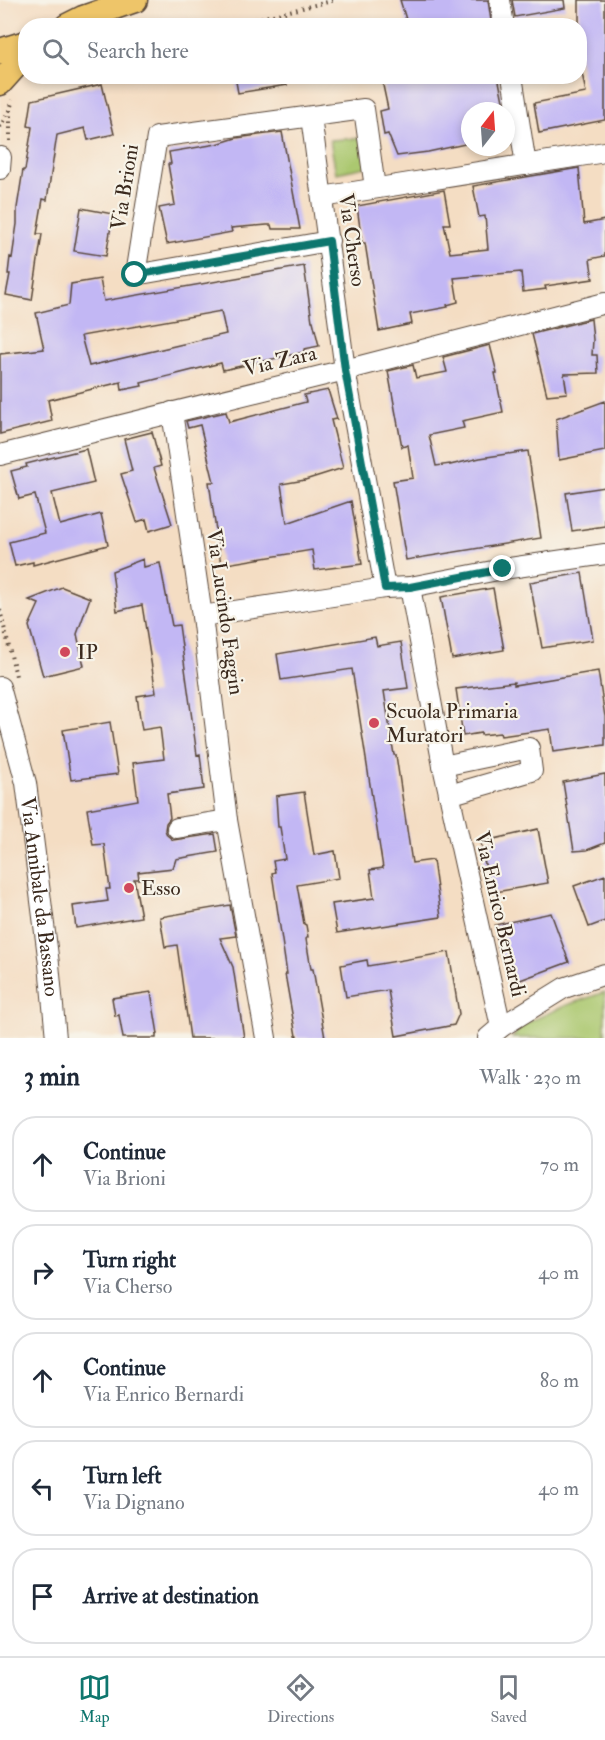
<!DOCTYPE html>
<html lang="en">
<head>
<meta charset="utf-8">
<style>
  body { margin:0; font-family:"IM FELL Double Pica",serif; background:#f2f2f3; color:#1f2937 }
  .compass { position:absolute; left:461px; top:102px; width:54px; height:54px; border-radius:50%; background:#fff; box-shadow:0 3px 9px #0003; rotate:17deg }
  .stop { position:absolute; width:18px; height:18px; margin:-14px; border:4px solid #0f766e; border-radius:50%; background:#fff }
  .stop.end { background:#0f766e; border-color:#fff; box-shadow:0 2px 6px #0008 }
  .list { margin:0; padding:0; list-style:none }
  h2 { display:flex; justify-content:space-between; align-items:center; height:78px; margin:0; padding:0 24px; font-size:26px }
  h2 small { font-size:20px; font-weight:400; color:#747a83 }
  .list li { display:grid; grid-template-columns:39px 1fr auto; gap:18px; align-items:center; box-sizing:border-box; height:96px; margin:0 12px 12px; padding:0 12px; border:2px solid #e0e1e3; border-radius:24px }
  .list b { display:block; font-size:22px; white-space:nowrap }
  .list p { margin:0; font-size:20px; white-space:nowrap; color:#747a83 }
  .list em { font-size:20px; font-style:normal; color:#747a83 }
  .icon { flex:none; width:33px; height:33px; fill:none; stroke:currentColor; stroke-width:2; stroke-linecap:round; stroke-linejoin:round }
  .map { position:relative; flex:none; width:605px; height:1038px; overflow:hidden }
  .search { position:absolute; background:#fff; box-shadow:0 3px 9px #0003; left:18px; right:18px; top:18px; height:66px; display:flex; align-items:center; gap:15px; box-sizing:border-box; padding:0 21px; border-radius:24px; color:#747a83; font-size:22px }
  .sheet { height:618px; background:#fff }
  nav { display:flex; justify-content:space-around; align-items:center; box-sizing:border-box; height:84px; border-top:2px solid #e0e1e3; background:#fff; font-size:16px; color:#747a83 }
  nav a { display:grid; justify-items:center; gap:3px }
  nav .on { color:#0f766e }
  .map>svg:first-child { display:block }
</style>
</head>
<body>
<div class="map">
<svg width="605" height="1038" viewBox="0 0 605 1038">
  <rect width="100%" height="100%" fill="#f7f3e8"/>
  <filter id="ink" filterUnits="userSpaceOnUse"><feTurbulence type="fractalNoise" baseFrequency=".0167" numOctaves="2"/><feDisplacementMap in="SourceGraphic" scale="12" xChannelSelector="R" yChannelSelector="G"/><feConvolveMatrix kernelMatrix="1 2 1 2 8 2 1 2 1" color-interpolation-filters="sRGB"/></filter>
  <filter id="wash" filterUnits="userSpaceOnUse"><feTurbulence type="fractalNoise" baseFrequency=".008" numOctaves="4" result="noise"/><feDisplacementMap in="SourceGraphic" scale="24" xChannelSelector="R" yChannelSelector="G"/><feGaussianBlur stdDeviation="1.35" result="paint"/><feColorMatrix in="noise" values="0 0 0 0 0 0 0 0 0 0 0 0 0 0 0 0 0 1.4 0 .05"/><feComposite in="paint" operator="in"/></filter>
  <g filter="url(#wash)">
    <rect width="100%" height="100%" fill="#f4ddc3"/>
    <path fill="#abc86f" stroke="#737946" stroke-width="1.5" d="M361,138L366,167L336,173L330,140Z
      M605,992V1038H512L524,1024L567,1005Z"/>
    <g id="blocks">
      <path fill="#c2b7f4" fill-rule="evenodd" d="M400,0H488L491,21L470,26H408Z
        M512,0H564L565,8L515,17Z
        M579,0H605V120L539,133L534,103L586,93L579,58Z
        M235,76H286L287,85L238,93Z
        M381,76H498L505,111H470V143L428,152L397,156L388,134L384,135L380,111L388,109Z
        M102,84L114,134L88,140L85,128L57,135L47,200L43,199L37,234H42L32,300L6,295L10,274H8L10,257L12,258L17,224V208L23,170H25L32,127L28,126L32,100Z
        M282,132L300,229H272L271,225H267L231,228L232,232L167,244L159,208L175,205L168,164H171L169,152L217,144L236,138Z
        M579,168L584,224L605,220V256L590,259L593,279L545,286L546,289L523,292L521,272L454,278L458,302L447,305L448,307L410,314L412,324L379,331L365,243H362L357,206L444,190L450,224H444L450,253L488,249L485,216L479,217L473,186Z
        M81,208L113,214L106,256L74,251Z
        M304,266L312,321H313L319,346L304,349V352L223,370L221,363L141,383L142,386L122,390L121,382L48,400L52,421L0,434V354L44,349L36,313L69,305L71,284L100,279L104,301ZM221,311L226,334L89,366L81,336Z
        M591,319L593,340L592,355H597L598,373L564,374L567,393L547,395L532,334Z
        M490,345L497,373H495L503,412L462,421L464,428L429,435L436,466L450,464V465L480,458L528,451L541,538L406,560L393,481L413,478L408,445L402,447L388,371L413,365L416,378L447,372L443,357Z
        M328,390L337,419L331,420L343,468L305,480L281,484L287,523L351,501L362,564L315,570L312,550L221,565L209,482H214L200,425L188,428L186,421L226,412L229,422L306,402L304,395Z
        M605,401V451L559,460L556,419Z
        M152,432L161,466L154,468L172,524L149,531L146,519L137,522L121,474L132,471L124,439Z
        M86,449L94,483L52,493L60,525L101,514L108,545L33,565V562L15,566L9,542L45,533L35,495L19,499L11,471L27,467L26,464Z
        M605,487V526L572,531L566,493Z
        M143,559L144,567L160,563L172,626L179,625L197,755L200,754L204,789L167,794L170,818L166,823L165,830L167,835L173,840L215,834L218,852L176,859L173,868L138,872L139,879H134L141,917L76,928L73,906L108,901L106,889H110L104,844L93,845L87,809L138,800L133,763L164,759L160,727L142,730L140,718L137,696L156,693L142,605L117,611L112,571Z
        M582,573L593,640L542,648L530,582Z
        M62,587L90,598L77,634L84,666L43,676L29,626L39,604L29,600Z
        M493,588L504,650L452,659L441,597Z
        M375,637L377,646L401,642L408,688L384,691L394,755H396L412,863L433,860L441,917L337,933L332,904L374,898L370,870L383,868L352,669L281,680L277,654Z
        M598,671L605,717V745L553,752L550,729L501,736L500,733L481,735V733L463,736L456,689L514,682V685Z
        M110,722L118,774L71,780L63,730Z
        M605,774V843L587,850L574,851L563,782Z
        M304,792L314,855L335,851L339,878L297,885L304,924L306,925L308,937L306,939L311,969H313L325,1038H298L297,1036H296L285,974H287L272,873L275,872L273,861L285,859L280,827H278L276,796Z
        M538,829L548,883L490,893L481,842Z
        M605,875V921L589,927L574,886Z
        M230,905L236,936L220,938L233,967L244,1038H190L177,945L165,947L160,917Z
        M551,913L569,962L512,983L498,948L495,925Z
        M449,952L459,1014L454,1025L396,1036L388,990L346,997L341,965L367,960L368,966Z
        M151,992L158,1034L156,1035V1038H123L119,1015L115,1016L112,998Z"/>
    </g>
  </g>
  <g filter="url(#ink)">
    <use href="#blocks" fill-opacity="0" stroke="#574537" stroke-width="1.5"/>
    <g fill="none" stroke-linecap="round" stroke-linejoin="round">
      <g stroke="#574537" stroke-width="22">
        <g id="minor">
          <path d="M500,0L504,26"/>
          <path d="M512,76L526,165"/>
          <path d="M311,117L345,370L385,588"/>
          <path d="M0,169L1,157"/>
          <path d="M322,197L605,152"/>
          <path d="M329,241L135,275L157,137L364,109L375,188"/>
          <path d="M172,412L202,616L227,820L266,1038"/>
          <path d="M0,455L345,370L605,303"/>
          <path d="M410,587L443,766L501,1027"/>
          <path d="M202,616L385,588L410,587L503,569L605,554"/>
          <path id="s1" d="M0,687L26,783L49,964L56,1038"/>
          <path d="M443,766L529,748L532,771L449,795"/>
          <path d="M177,828L227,820"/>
          <path d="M488,1038L501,1027L564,988L605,974"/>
        </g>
      </g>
      <g stroke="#574537" stroke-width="27">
        <path id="major" d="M67,26L83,18L135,0
          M0,51L26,43
          M0,83L26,54"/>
      </g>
      <path stroke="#574537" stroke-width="4" stroke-dasharray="1.5 4.5" stroke-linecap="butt" d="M226,26L336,0
        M0,127L10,109L13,100
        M10,141V110
        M0,610L16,676"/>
      <use href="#minor" stroke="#fff" stroke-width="20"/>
      <use href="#major" stroke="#eec569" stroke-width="24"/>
    </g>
  </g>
  <g fill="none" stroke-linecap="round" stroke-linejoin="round" filter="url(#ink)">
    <path stroke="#0f766e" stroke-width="8" d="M135,275L329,241L345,370L385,588L410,587L503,569"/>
  </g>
  <g fill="#d1495b" stroke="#f7f3e8" stroke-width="2">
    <circle cx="65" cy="652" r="6"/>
    <circle cx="374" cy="723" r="6"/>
    <circle cx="129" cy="888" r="6"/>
  </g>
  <g text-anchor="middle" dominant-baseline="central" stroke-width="4.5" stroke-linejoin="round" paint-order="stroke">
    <g font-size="21" fill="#3b2a1e" stroke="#f7f3e8">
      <text transform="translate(125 187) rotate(-81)">Via Brioni</text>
      <text transform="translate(352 240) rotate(82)">Via Cherso</text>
      <text transform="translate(280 361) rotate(-13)">Via Zara</text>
      <text transform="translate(225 612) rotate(82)">Via Lucindo Faggin</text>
      <text stroke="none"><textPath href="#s1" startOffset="214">Via Annibale da Bassano</textPath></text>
      <text transform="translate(500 914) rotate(77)">Via Enrico Bernardi</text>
    </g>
    <g font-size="21" fill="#3b2a1e" stroke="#f7f3e8" text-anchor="start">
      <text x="77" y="652">IP</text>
      <text x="386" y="711">Scuola Primaria<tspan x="386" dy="24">Muratori</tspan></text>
      <text x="141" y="888">Esso</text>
    </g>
  </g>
</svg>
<svg class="compass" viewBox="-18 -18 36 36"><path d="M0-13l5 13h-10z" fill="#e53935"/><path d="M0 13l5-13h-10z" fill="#747a83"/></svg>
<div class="stop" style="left:135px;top:275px"></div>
<div class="stop end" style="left:503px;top:569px"></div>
<div class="search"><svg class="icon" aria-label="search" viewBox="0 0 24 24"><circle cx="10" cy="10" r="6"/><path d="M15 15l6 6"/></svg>Search here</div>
</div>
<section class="sheet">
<h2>3 min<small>Walk · 230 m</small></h2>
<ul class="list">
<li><svg class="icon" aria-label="ahead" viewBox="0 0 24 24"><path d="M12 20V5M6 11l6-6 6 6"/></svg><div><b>Continue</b><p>Via Brioni</p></div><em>70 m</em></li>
<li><svg class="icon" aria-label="right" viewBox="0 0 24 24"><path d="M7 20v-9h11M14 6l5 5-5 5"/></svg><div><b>Turn right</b><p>Via Cherso</p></div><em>40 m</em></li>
<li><svg class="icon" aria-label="ahead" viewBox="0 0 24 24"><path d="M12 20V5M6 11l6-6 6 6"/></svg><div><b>Continue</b><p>Via Enrico Bernardi</p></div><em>80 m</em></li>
<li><svg class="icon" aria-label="left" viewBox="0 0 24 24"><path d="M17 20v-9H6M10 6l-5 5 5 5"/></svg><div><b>Turn left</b><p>Via Dignano</p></div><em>40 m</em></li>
<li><svg class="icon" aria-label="arrive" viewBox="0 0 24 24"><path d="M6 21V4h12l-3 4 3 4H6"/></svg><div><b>Arrive at destination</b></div></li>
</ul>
</section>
<nav>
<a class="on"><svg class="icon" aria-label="map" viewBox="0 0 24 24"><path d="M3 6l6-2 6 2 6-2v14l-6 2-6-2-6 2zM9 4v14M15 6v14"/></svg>Map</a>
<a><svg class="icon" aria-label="directions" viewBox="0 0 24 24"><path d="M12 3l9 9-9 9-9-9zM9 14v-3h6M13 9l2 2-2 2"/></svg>Directions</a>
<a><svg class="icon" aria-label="saved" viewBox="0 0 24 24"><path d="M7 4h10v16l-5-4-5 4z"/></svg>Saved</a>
</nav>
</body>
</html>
